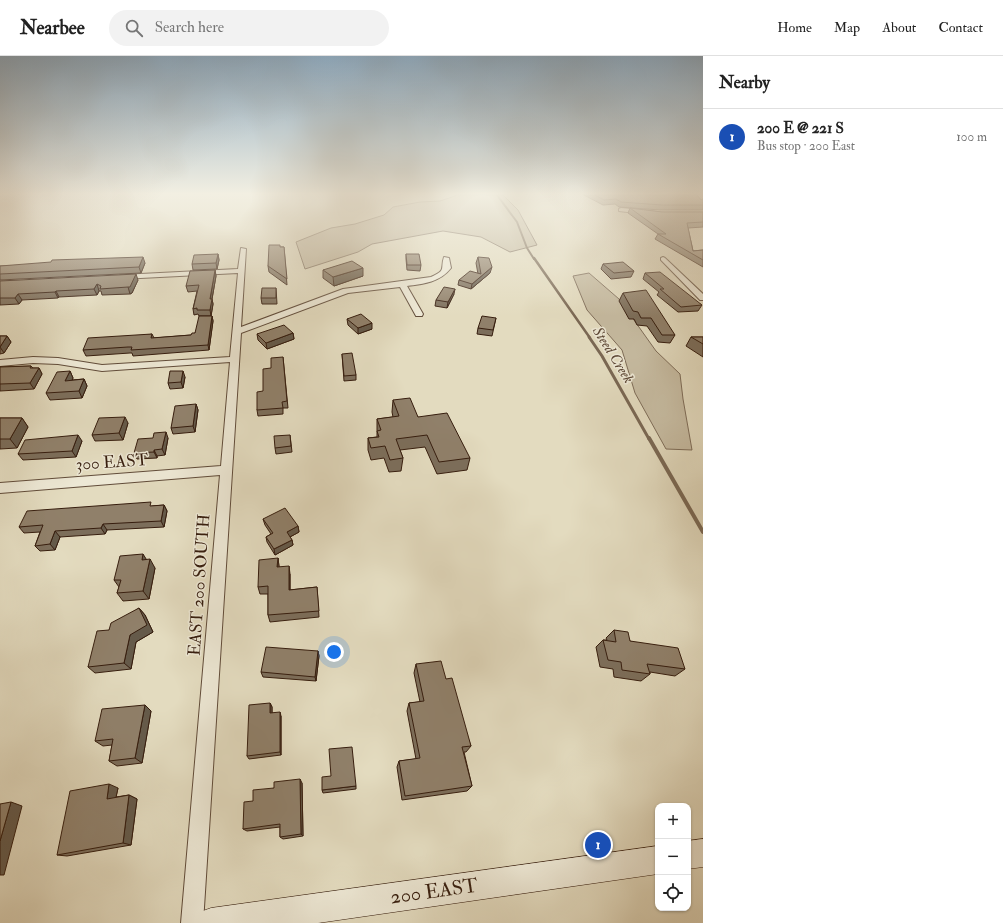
<!DOCTYPE html>
<html lang="en">
<head>
<meta charset="utf-8">
<style>
  body { margin:0; font-family:"IM FELL Double Pica",serif; background:#f2f2f2; color:#222 }
  .controls { position:absolute; right:12px; bottom:12px; display:grid; overflow:hidden; border-radius:8px; box-shadow:0 1px 3px #0004 }
  .controls button { width:36px; height:36px; display:grid; place-items:center; padding:0; border:0; border-bottom:1px solid #e0e0e0; background:#fff; color:#222; font:20px sans-serif }
  .you { position:absolute; left:334px; top:596px; width:14px; height:14px; margin:-10px; border:3px solid #fff; border-radius:50%; background:#1a73e8; box-shadow:0 0 0 6px #1a73e833 }
  .badge { display:grid; place-items:center; width:26px; height:26px; border-radius:50%; background:#0b8043; color:#fff; font-size:13px; font-weight:700 }
  .pin { position:absolute; translate:-50% -50%; border:2px solid #fff; box-shadow:0 1px 4px #0006 }
  .list { margin:0; padding:0; list-style:none }
  h2 { display:flex; justify-content:space-between; align-items:center; height:52px; margin:0; padding:0 16px; font-size:17px }
  h2 small { font-size:13px; font-weight:400; color:#767676 }
  .list li { display:grid; grid-template-columns:26px 1fr auto; gap:12px; align-items:center; box-sizing:border-box; height:56px; padding:0 16px; border-top:1px solid #e0e0e0 }
  .list b { display:block; font-size:15px; white-space:nowrap }
  .list p { margin:0; font-size:13px; white-space:nowrap; color:#767676 }
  .list em { font-size:13px; font-style:normal; color:#767676 }
  .icon { flex:none; width:22px; height:22px; fill:none; stroke:currentColor; stroke-width:2; stroke-linecap:round; stroke-linejoin:round }
  .map { position:relative; flex:none; width:703px; height:867px; overflow:hidden }
  header { display:flex; align-items:center; gap:24px; box-sizing:border-box; height:56px; padding:0 20px; background:#fff; border-bottom:1px solid #e0e0e0 }
  header strong { font-size:19px }
  nav { display:flex; gap:22px; margin-inline-start:auto; font-size:14px }
  .search { width:280px; height:36px; background:#f2f2f2; display:flex; align-items:center; gap:10px; box-sizing:border-box; padding:0 14px; border-radius:22px; color:#767676; font-size:15px }
  main { display:flex }
  aside { flex:1; background:#fff }
  .map>svg:first-child { display:block }
</style>
</head>
<body>
<header>
<strong>Nearbee</strong>
<div class="search"><svg class="icon" aria-label="search" viewBox="0 0 24 24"><circle cx="10" cy="10" r="6"/><path d="M15 15l6 6"/></svg>Search here</div>
<nav><a>Home</a><a>Map</a><a>About</a><a>Contact</a></nav>
</header>
<main>
<div class="map">
<svg width="703" height="867" viewBox="0 0 703 867">
  <rect width="100%" height="100%" fill="#e3dbbf"/>
  <filter id="stains"><feTurbulence type="fractalNoise" baseFrequency=".005" numOctaves="4"/><feColorMatrix values="0 0 0 0 .2 0 0 0 0 .09 0 0 0 0 .02 0 0 0 .5 -.17"/></filter>
  <radialGradient id="worn" r=".72"><stop offset=".6" stop-color="#630" stop-opacity="0"/><stop offset="1" stop-color="#630" stop-opacity=".3"/></radialGradient>
  <path fill="#c6bba1" stroke="#7e6c58" d="M456,139H503L518,154L537,189L510,196L481,181L443,175L372,188L358,196L305,213L296,186L331,172L355,168L384,159L393,151L420,146L440,145L455,140Z
    M589,217L619,243L656,295L680,318L683,343L692,394L666,393L635,337L622,294L587,254L573,220Z"/>
  <g fill="none" stroke-linecap="round" stroke-linejoin="round">
    <path stroke="#7a6854" stroke-width="2" d="M497,139L517,166L527,192L534,203"/>
    <path stroke="#7a6854" stroke-width="2.5" d="M534,202L590,282"/>
    <path stroke="#7a6854" stroke-width="3" d="M589,281L602,300L649,383"/>
    <path stroke="#7a6854" stroke-width="4" d="M649,382L703,476"/>
    <g stroke="#614c3a" stroke-width="2">
      <path id="street" d="M621,152L644,154L647,156L644,158L619,155V153Z
        M241,192L246,193L241,271L343,233L431,221C447,214 440,213 444,201L449,202L451,212C440,226 424,228 407,230L423,258L422,260H416L400,231L348,237L241,277L203,867H181L220,419L0,437V427L221,410L230,306L102,315L58,308L33,307L0,310V304L33,301L58,302L102,309L230,301L238,217L121,223L117,221L121,219L238,213Z
        M663,201L665,202L703,238V244H700L661,204V202Z"/>
    </g>
    <g stroke="#361d0e" stroke-width="1">
      <path id="secondary" d="M703,783V811L688,813V785Z
        M658,790V818L318,867H196L200,856L211,852Z"/>
    </g>
    <use href="#street" fill="#ede8d5" fill-rule="evenodd"/>
    <use href="#secondary" fill="#ede8d5" fill-rule="evenodd"/>
  </g>
  <path fill="#7c6e5b" stroke="#361d0e" d="M584,139H697L701,144L703,143V154H660L619,151L615,148L603,149Z
    M630,152L662,156H703V171L688,172L693,195L703,194V211L655,183L658,178L628,157Z
    M280,191H284L287,229L269,216L268,210Z
    M218,198L219,204L217,213L193,214L192,208Z
    M406,198L421,209L420,215L407,214L406,203Z
    M478,201L490,217L471,233L458,229L459,224L478,218L476,207Z
    M145,207L141,217L0,224V210Z
    M603,208L634,215L631,221L611,223L601,213Z
    M215,214L216,220L212,243L213,248L211,260H199L198,258L194,259L193,253L197,235L188,236L186,230Z
    M323,214L363,220L334,230L323,222Z
    M645,217L702,249L698,255L678,256L657,239L659,236L643,223Z
    M138,224L132,237L130,238L102,239L101,235H99L97,239L59,241L58,242L22,244L19,248L0,249V225Z
    M276,232L277,248H262L261,242Z
    M623,237L675,279L670,287L658,286L647,270L637,269L634,263H629L619,245Z
    M454,238L447,252L435,250L436,244Z
    M212,260L213,265L209,294L133,300L132,297H130L86,300L83,294L152,278L154,282L191,279L195,277Z
    M496,262L492,280L477,278L478,272Z
    M347,263L372,273L358,278L348,269Z
    M293,277L294,283L267,293L258,284L257,278Z
    M0,280H7L11,286L4,297L0,298Z
    M691,281H703V301L686,290Z
    M342,298L356,319V324L344,325Z
    M283,301L288,352H283V358L258,360L257,354L271,312Z
    M31,310L33,312H39L42,318L34,333L0,335V311Z
    M70,315L73,322L72,324L84,323L87,330L82,342L50,344L46,337Z
    M185,321L183,332L170,333L168,327Z
    M393,344L418,361L470,402L467,414L437,418L425,391L400,394L403,402L401,415L389,416L384,402L371,404L368,394V382L377,381V363L393,361L392,356Z
    M196,348L198,354L195,376L173,378L171,372Z
    M0,362H22L28,371L17,392L0,393Z
    M128,367L123,384L95,385L92,379Z
    M290,379L292,396L276,398L275,392Z
    M168,382L165,399L157,400V402L137,403L134,397Z
    M82,385L76,401L23,404L18,398Z
    M164,449L167,455L164,471L107,474L105,478L60,481L55,494L40,495L35,490L40,476L24,477L19,471L153,450Z
    M263,463L298,470L299,476L290,481L292,484L293,489L275,499L267,486L266,481L271,478L265,469Z
    M278,502L279,511L290,518V534L317,531L319,561L270,566L268,559V538H260L258,531Z
    M146,504L155,512L149,543L123,545L117,537L119,531L114,524Z
    M139,552L145,559L153,576L136,586L131,613L95,617L88,611L109,574Z
    M614,574L630,585L685,613L675,620L650,616V618L641,625L614,621L613,613L600,611L596,591L603,584H607L606,582Z
    M318,595L319,600L316,625L263,621L261,616Z
    M416,608L446,623L471,690L466,696H464L472,730L467,735L402,744L397,711L399,705L416,703L407,655L409,647L420,646L414,617Z
    M270,647L272,651V657L281,660V699L249,703L247,700Z
    M145,649L151,655L142,707L117,710L109,705L112,689L103,690L95,685Z
    M302,727L303,780L283,783L280,781V771L247,775L243,773L253,745L274,732Z
    M356,730V733L323,737L322,734Z
    M118,732L116,741L129,739L137,743L131,789L67,800L57,799Z"/>
  <path fill="#655a4a" stroke="#361d0e" d="M218,198L219,204L217,213L216,207Z
    M143,201L145,207L141,217L139,211Z
    M492,211L490,217L471,233L472,228Z
    M363,212V220L334,230L333,221Z
    M215,214L216,220L212,243L213,248L211,260L210,254V243Z
    M136,218L138,224L132,237L130,238L128,231Z
    M97,228L99,235L97,239L94,233Z
    M455,233L454,238L447,252L448,246Z
    M56,235L59,241L58,242L55,236Z
    M18,238L22,244L19,248L15,242Z
    M212,260L213,265L209,294L208,289Z
    M372,267V273L358,278V272Z
    M293,277L294,283L267,293L266,287Z
    M7,280L11,286L4,297L0,291Z
    M39,312L42,318L34,333L30,327Z
    M70,315L73,322L69,331L65,325Z
    M183,315L185,321L183,332L181,326Z
    M84,323L87,330L82,342L79,335Z
    M196,348L198,354L195,376L193,370Z
    M125,361L128,367L123,384L119,377Z
    M22,362L28,371L17,392L10,383Z
    M166,376L168,382L165,399L162,393Z
    M78,379L82,385L76,401L72,395Z
    M154,394L157,400V402L154,396Z
    M164,449L167,455L164,471L161,465Z
    M103,468L107,474L105,478L101,472Z
    M298,470L299,476L288,482L287,476Z
    M55,475L60,481L55,494L50,488Z
    M292,484L293,489L275,499L274,493Z
    M143,498L148,506L142,504Z
    M278,502L279,510V519L277,511Z
    M150,503L155,512L149,543L143,535Z
    M289,510L290,518V541L289,534Z
    M139,552L145,559L153,576L136,586L131,613L124,607L130,579Z
    M318,595L319,600L316,625L315,621Z
    M270,647L272,651V661L270,657Z
    M145,649L151,655L142,707L135,702Z
    M280,656L281,660V699L280,696Z
    M300,723L302,727L303,780L301,778Z
    M109,728L118,732L115,746L107,743Z
    M129,739L137,743L131,789L123,787Z
    M11,746L22,750L4,819H0V785Z"/>
  <path fill="#90806a" stroke="#361d0e" d="M595,139H697L701,144L703,143V149H662L621,146L616,143L604,144Z
    M630,152L662,156H703V166L687,167L693,195L703,194V204L658,178H666Z
    M269,189H280V191H284L287,223L268,210Z
    M218,198L216,207L192,208L194,199Z
    M406,198H419L421,209H407Z
    M143,201L139,211L0,218V210L51,206L52,204Z
    M478,201L489,202L492,211L472,228L459,224L470,215L481,218Z
    M352,205L363,212L333,221L323,214Z
    M623,206L634,215L614,217L603,208Z
    M215,214L210,243H212L210,254H197V252L193,253L199,229L186,230L190,215Z
    M660,216L702,249L681,251L660,233H664L645,217Z
    M136,218L130,231H128L100,233L101,230L97,228L94,233L56,235L55,236L18,238L15,242H0V225Z
    M444,231L455,233L448,246L436,244Z
    M262,232H276V242H261Z
    M646,234L675,279H662L651,262H641L638,256L633,255L623,237Z
    M361,258L372,267L358,272L347,263Z
    M199,260H212L208,289L131,294L132,291H128L83,294L88,282L152,278L151,282L191,279L192,277H195Z
    M482,260L496,262L493,274L478,272Z
    M284,269L293,277L266,287L257,278Z
    M0,280H7L0,291Z
    M691,281H703V288Z
    M352,297L356,319L344,320L342,298Z
    M283,301L287,345L282,346L283,352L257,354V336L263,335V313L271,312V302Z
    M31,310L30,312H39L30,327L0,328V311Z
    M70,315L65,325L84,323L79,335L46,337L57,316Z
    M170,315H183L181,326L168,327Z
    M410,342L418,361L447,357L470,402L439,406L427,379L396,383L403,402L390,404L385,390L371,392L368,382L379,381L377,375L381,374L377,363L399,360L393,344Z
    M196,348L193,370L171,372L175,350Z
    M125,361L119,377L92,379L99,362Z
    M0,362H22L10,383H0Z
    M166,376L162,393L154,394V396L134,397L138,383L153,382L154,377Z
    M78,379L72,395L18,398L25,384Z
    M290,379L291,390L275,392L274,380Z
    M151,446L150,450L164,449L161,465L103,468L101,472L55,475L50,488L35,490L43,469L19,471L27,455Z
    M285,452L298,470L287,476L292,484L274,493L266,481L273,477L263,463Z
    M143,498L142,504L150,503L143,535L117,537L121,524H114L120,500Z
    M278,502L277,511L289,510V534L317,531L319,555L268,559V530L258,531L259,504Z
    M139,552L147,569L130,579L124,607L88,611L97,575L109,574L111,567Z
    M614,574L628,576L630,585L678,592L685,613L647,608L650,618L622,614L621,606L608,604L603,584L616,586Z
    M266,591L318,595L315,621L261,616Z
    M441,605L446,623L452,622L471,690L462,691L472,730L405,740L399,705L420,702L409,647L424,645L416,608Z
    M270,647V657L280,656V696L247,700L249,649Z
    M145,649L135,702L109,705L113,683L95,685L102,653Z
    M352,691L356,730L322,734V721L331,720L329,693Z
    M300,723L301,778L280,781V768L243,773L244,746L253,745V734L274,732V726Z
    M109,728L107,743L129,739L123,787L57,799L70,735Z
    M11,746L0,785V748Z"/>
  <linearGradient id="sky" x2="0" y2="1"><stop stop-color="#8eaac0"/><stop offset="0.53" stop-color="#f2efe2"/><stop offset="1" stop-color="#f2efe2" stop-opacity="0"/></linearGradient>
  <rect width="703" height="260" fill="url(#sky)"/>
  <g text-anchor="middle" dominant-baseline="central" stroke-width="3" stroke-linejoin="round" paint-order="stroke">
    <g font-size="15" font-style="italic" fill="#5e4937" stroke="#ede8d5">
      <text transform="translate(613 299) rotate(58)">Steed Creek</text>
    </g>
    <g font-size="17" fill="#361d0e" stroke="#ede8d5">
      <text transform="translate(112 406) rotate(-4)">300 EAST</text>
      <text transform="translate(199 529) rotate(-86)">EAST 200 SOUTH</text>
    </g>
    <g font-size="20" fill="#361d0e" stroke="#ede8d5">
      <text transform="translate(434 835) rotate(-8)">200 EAST</text>
    </g>
  </g>
  <rect width="100%" height="100%" filter="url(#stains)"/>
  <rect width="100%" height="100%" fill="url(#worn)"/>
</svg>
<div class="controls">
<button>+</button>
<button>−</button>
<button><svg class="icon" aria-label="locate" viewBox="0 0 24 24"><circle cx="12" cy="12" r="6"/><path d="M12 2v4M12 18v4M2 12h4M18 12h4"/></svg></button>
</div>
<div class="you"></div>
<div class="pin badge" style="left:598px;top:789px;background:#1a4fb4">1</div>
</div>
<aside>
<h2>Nearby<small></small></h2>
<ul class="list">
<li><span class="badge" style="background:#1a4fb4">1</span><div><b>200 E @ 221 S</b><p>Bus stop · 200 East</p></div><em>100 m</em></li>
</ul>
</aside>
</main>
</body>
</html>
